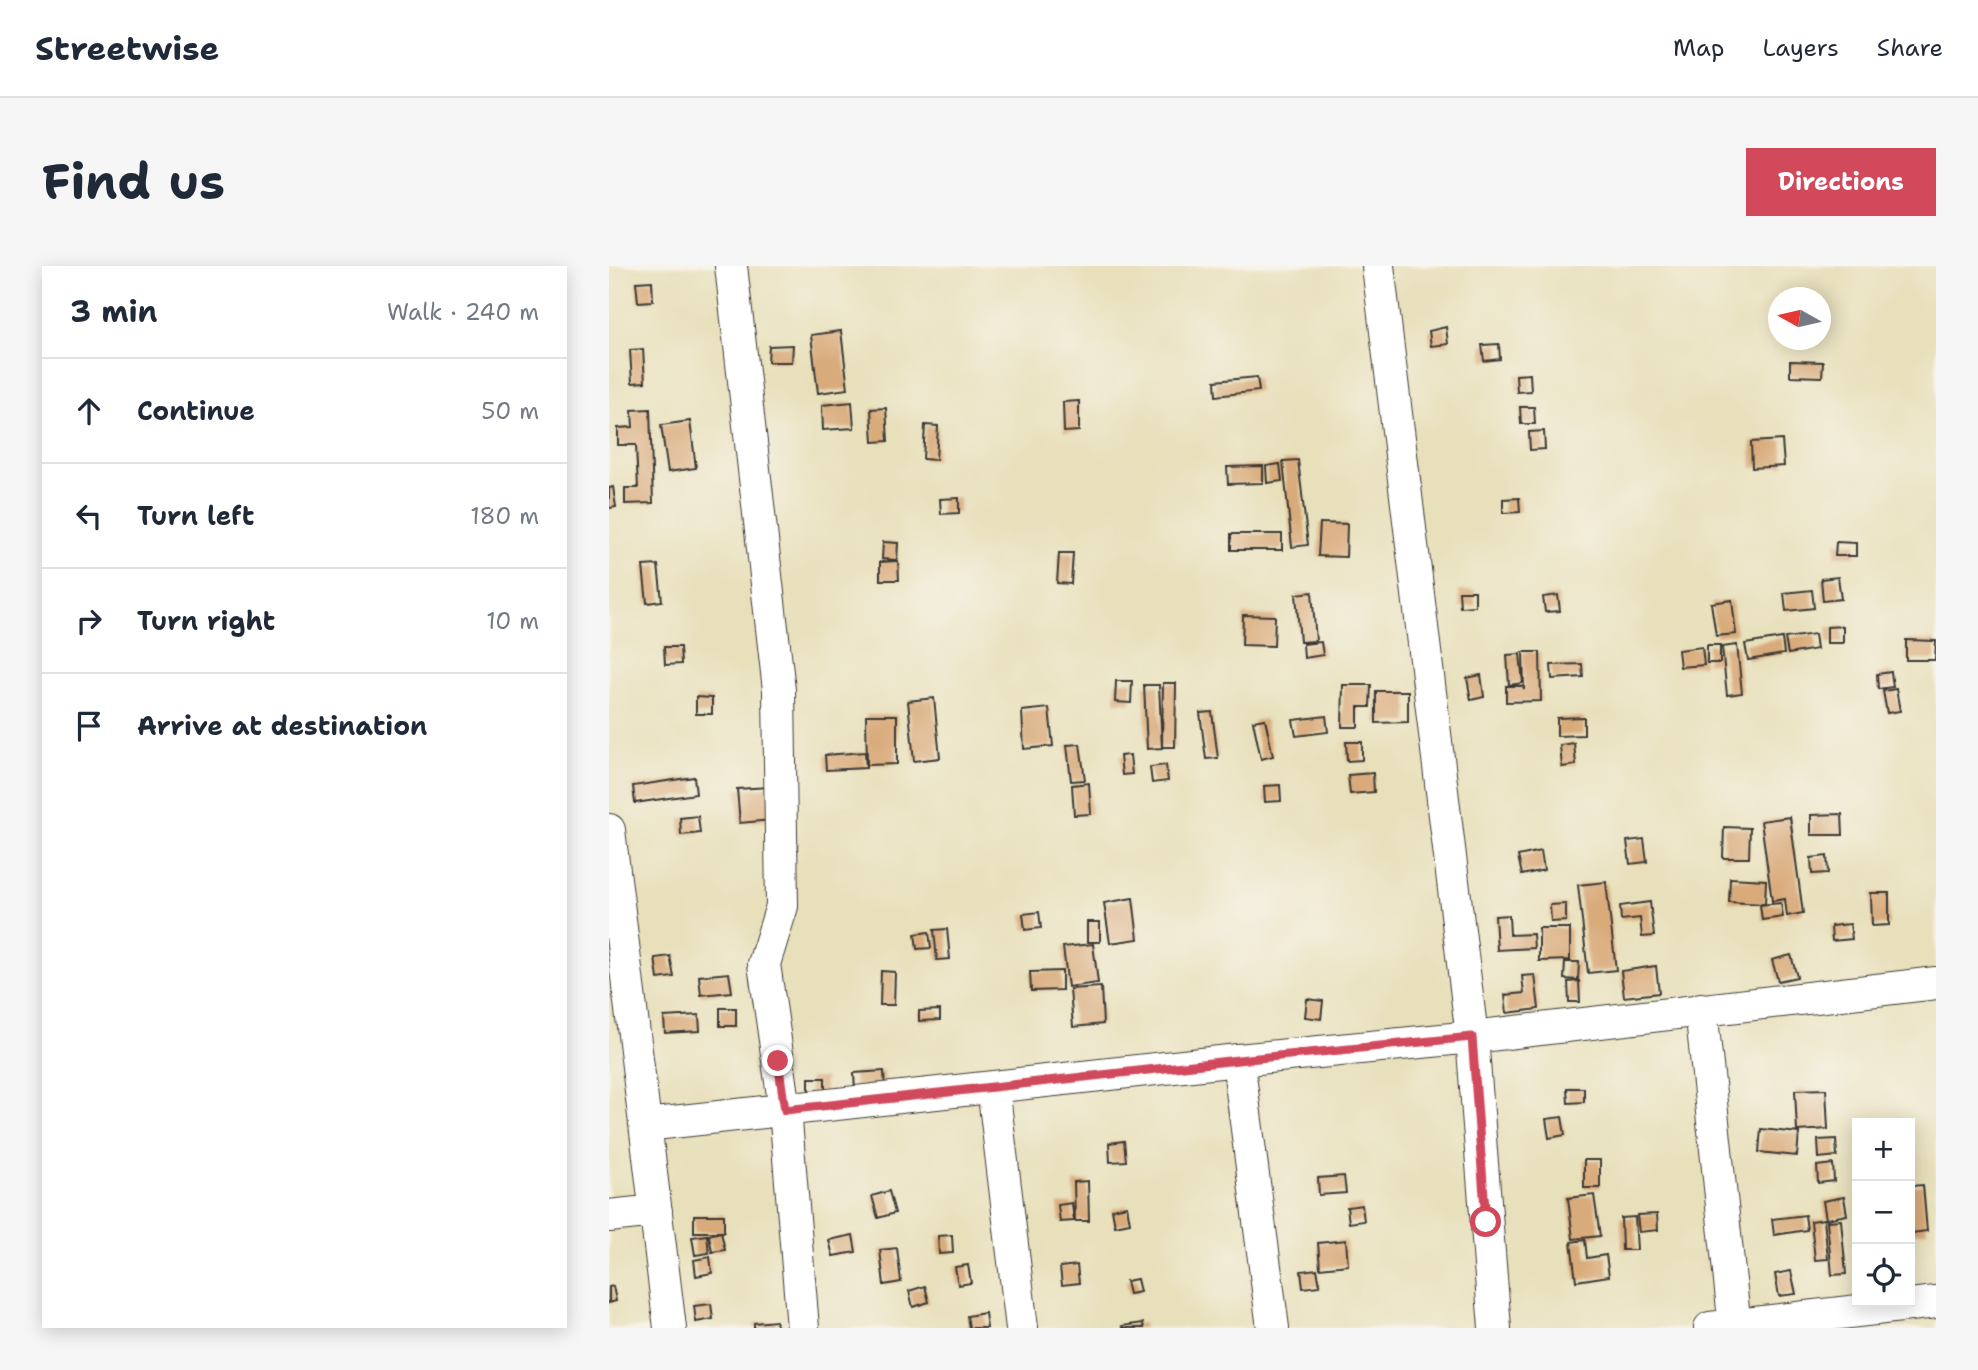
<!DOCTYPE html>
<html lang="en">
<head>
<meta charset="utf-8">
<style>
  body { margin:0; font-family:"Shantell Sans",sans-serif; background:#f6f6f7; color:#1f2937 }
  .controls { position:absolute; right:21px; bottom:21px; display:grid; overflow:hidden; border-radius:0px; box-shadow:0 4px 18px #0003 }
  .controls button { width:63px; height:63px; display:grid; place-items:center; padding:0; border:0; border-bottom:2px solid #e0e1e3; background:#fff; color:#1f2937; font:35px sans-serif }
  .compass { position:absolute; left:1159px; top:21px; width:63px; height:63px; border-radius:50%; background:#fff; box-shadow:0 4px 18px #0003; rotate:278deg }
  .stop { position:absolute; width:21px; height:21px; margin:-16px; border:5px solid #d1495b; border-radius:50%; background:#fff }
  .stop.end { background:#d1495b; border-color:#fff; box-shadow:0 2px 7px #0008 }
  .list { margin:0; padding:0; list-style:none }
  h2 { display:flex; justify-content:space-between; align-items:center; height:91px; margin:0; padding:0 28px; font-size:30px }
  h2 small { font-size:23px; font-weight:400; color:#747a83 }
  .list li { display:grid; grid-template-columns:46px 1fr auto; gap:21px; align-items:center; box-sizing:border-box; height:105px; padding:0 28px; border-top:2px solid #e0e1e3 }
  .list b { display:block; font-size:26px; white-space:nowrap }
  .list em { font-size:23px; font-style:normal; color:#747a83 }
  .icon { flex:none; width:38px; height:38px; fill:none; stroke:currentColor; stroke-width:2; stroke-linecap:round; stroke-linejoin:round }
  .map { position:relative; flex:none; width:1327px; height:1062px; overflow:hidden; border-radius:0px }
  header { display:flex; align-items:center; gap:42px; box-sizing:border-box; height:98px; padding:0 35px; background:#fff; border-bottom:2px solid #e0e1e3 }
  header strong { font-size:33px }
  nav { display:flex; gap:38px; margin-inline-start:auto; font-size:24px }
  .intro { display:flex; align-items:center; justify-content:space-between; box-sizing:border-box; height:168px; padding:0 42px }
  h1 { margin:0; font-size:49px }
  .button { padding:18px 32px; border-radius:0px; background:#d1495b; color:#fff; font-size:24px; font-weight:700 }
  main { display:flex; gap:42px; padding:0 42px }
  aside { flex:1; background:#fff; border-radius:0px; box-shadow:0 4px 18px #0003 }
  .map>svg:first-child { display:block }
</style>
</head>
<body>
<header>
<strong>Streetwise</strong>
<nav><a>Map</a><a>Layers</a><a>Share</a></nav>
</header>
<div class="intro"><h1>Find us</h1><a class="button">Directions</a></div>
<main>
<aside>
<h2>3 min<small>Walk · 240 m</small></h2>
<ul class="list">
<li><svg class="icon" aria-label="ahead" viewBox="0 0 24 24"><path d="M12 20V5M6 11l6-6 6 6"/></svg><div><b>Continue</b></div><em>50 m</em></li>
<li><svg class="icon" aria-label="left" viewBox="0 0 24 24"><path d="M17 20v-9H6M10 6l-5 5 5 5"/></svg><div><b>Turn left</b></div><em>180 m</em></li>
<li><svg class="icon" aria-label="right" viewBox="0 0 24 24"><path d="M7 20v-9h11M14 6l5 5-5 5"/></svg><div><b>Turn right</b></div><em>10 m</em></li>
<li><svg class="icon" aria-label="arrive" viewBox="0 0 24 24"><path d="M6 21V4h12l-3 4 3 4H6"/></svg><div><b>Arrive at destination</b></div></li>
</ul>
</aside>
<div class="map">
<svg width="1327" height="1062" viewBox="0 0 1327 1062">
  <rect width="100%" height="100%" fill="#f7f3e8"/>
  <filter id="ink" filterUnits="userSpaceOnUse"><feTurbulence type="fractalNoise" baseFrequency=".0143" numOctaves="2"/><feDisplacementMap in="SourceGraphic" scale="14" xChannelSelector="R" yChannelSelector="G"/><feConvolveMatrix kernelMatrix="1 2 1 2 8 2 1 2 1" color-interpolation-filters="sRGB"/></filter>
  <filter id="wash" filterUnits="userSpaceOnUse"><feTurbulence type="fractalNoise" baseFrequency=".00686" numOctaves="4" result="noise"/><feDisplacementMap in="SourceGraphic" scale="28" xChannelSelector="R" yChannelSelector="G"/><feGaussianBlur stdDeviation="1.57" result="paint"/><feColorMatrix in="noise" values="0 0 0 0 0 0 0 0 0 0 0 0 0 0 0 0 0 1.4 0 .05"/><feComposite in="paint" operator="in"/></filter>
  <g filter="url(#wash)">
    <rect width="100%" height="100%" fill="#e8e0bb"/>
    <g id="blocks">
      <path fill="#d9aa7a" d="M43,15L44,35L29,36L27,16Z
        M837,61L839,78L822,80L820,65Z
        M232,65L239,123L209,127L202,69Z
        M890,78L891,93L875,95L873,79Z
        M184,79L183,96H159L160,80Z
        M34,83L36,116L23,117L21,84Z
        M1181,95L1214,96L1213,111L1181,110Z
        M921,108L922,125L908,126L907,109Z
        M648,111L650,125L607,130L606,115Z
        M470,135V165L455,166L454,136Z
        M243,136L245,162L214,164L213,139Z
        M911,141H925L926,158H912Z
        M277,142L279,175L264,176L262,143Z
        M41,143L44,237L16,238V222H29L27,179H9V162L24,161L23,144Z
        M81,155L87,202L59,206L52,159Z
        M316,159L329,160L327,194L314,193Z
        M935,165L936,183L921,184L920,166Z
        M1173,174L1175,200L1143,202L1142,176Z
        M689,194L699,279L683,281L674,195Z
        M671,198L673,215L658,217L657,200Z
        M654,200V217L619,218L618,201Z
        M4,221L7,241L0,242V222Z
        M350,232V247L332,248L331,233Z
        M910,232L911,246L894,247V233Z
        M711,257L738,258L737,291L709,290Z
        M622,268H673V284H622Z
        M274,276L289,277L288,294L273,293Z
        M1227,276L1247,277V290H1226Z
        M450,287H464L462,318L448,317Z
        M289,295L290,314H271V296Z
        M49,299L53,335L38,337L34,300Z
        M1229,311L1232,333L1214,335L1212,313Z
        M1203,324L1205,342L1177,345L1175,327Z
        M850,325H866V340L851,341Z
        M703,326L707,375L691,376L687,328Z
        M949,329L951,345L936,346L934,331Z
        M1123,334L1127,368L1107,370L1102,337Z
        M634,349L666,350L665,380L633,379Z
        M1234,360V377H1218V361Z
        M1206,368L1208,383L1179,388L1176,372Z
        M1173,372L1175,388L1139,394L1136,378Z
        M1297,374L1327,375L1326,394H1297Z
        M712,376L714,389L695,392L694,378Z
        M1098,379H1111V397H1098Z
        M1128,379L1133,427L1118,429L1113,381Z
        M55,381H71L72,398L56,399Z
        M1093,381L1095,399L1071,401L1069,384Z
        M914,386H931L932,435L897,436V420H914L915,423Z
        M911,388L914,417L900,419L898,389Z
        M973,398L974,411L943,413L942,399Z
        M1282,406L1284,421L1269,423L1268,408Z
        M872,409L875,431L862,434L858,412Z
        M507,415H523L522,437L506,436Z
        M554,417H567L566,481H553Z
        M535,419H550L553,482L538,483Z
        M734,419H762L761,441H749V461H733Z
        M1287,423L1291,445L1278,447L1274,425Z
        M767,425H799V456L767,457Z
        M87,431L103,432V448H87Z
        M325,432L331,492L305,495L299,435Z
        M440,442L444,480L415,483L413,445Z
        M603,446L609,492L597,493L591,447Z
        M257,449H288V498L258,499Z
        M717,450L719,466L687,470L684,454Z
        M975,451V469L948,470V452Z
        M656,453L664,490L652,493L644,455Z
        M737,476H753V494L738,495Z
        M965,477L967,499L953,501L951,479Z
        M471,478L476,514L462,515L458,479Z
        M256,486L257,502L217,504L216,489Z
        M521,489L523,508L513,509L511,490Z
        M557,499L559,515L543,517L541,501Z
        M764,507L765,526L741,528L739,509Z
        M85,511L87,528L26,537L24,520Z
        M480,517L482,548L465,549L463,519Z
        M671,519L672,535L656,536L655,520Z
        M160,521L162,554L131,557L128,523Z
        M1233,548L1234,569H1202V549Z
        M89,550L91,567L72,569L71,552Z
        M1181,551L1194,647L1178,650L1176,633L1163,635L1152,555Z
        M1115,561L1141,562L1140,592H1114Z
        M1035,573L1038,596L1021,598L1018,575Z
        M932,585L935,604L913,609L909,590Z
        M1218,590L1219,607L1203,608L1202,592Z
        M1121,612L1157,614L1156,638L1120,636Z
        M997,616L1007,704L979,707L969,619Z
        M1262,627H1280V659L1263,660Z
        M524,632L529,673L501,677L495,637Z
        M1041,636L1045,670L1033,671L1031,652L1012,654L1011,640Z
        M1172,637L1174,651L1153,654L1151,639Z
        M957,638V655L942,656L941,639Z
        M430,646L432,662L416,664L414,648Z
        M900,649L901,669L924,668L925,682L888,684L886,650Z
        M478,656H491V676H478Z
        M1241,658L1243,673L1223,675L1222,660Z
        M930,662H961V694L930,695Z
        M338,663L341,693L328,694L325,664Z
        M320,666L322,682L308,683L306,668Z
        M484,678L489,717L459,721L454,681Z
        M1182,689L1188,711L1169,715L1163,694Z
        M61,690L65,711L49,713L46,692Z
        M956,696H970L969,714L955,713Z
        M1047,700L1050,727L1015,731L1012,705Z
        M272,705L286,706L285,739H271Z
        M453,705V724L422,725L421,706Z
        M120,707L123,726L92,729L90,710Z
        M926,709L930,743L898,747L896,729L915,727L913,710Z
        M970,715L971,736H960L959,716Z
        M492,721L494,758L464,761L461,723Z
        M698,733L714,735L712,753L696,751Z
        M111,742H127V760H111Z
        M331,744V754L310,755V745Z
        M90,749L91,765L56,767L55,751Z
        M275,805L276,824L246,826L245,807Z
        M200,812H216V831H200Z
        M958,822H975V836L959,837Z
        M1217,823L1219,863L1188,865L1186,824Z
        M953,851L956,869L940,872L937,853Z
        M1152,863L1190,867L1188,890L1150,886Z
        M1227,873L1228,890L1210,892L1209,874Z
        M515,875L517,895L501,896L500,877Z
        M975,894H991V922H975Z
        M1224,898L1225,915L1209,917L1208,900Z
        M735,910L737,927L710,929L709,912Z
        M479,915L480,955H466L465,916Z
        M1314,919L1318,965L1303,967L1301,920Z
        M280,925L286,947L269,952L263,930Z
        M985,929L991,970L964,973L959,932Z
        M1235,931L1238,949L1217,953L1214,935Z
        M463,937L465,955L451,956L449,939Z
        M753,939L755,955L740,957L738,941Z
        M518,940L521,957L506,960L503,943Z
        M1048,948L1049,964L1030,966L1028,949Z
        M85,949H115V966H85Z
        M1196,949L1198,964L1165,969L1163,953Z
        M1026,951L1028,984H1013L1012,952Z
        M1215,953L1219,993L1206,994L1202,955Z
        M1232,954L1237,1008L1223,1009L1218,955Z
        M112,966L116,984L103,986L100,969Z
        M98,969L100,987L86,989L83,971Z
        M244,969L247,986L224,990L220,974Z
        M343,969L344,987L330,988L329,970Z
        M737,974L739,999L711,1002L709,977Z
        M976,974L978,992L997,989L1000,1010L967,1015L962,976Z
        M288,982L292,1016L275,1019L271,984Z
        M101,991L103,1007L87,1010L85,994Z
        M359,999L362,1017L349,1019L346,1001Z
        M468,999L470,1017L453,1019L451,1001Z
        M708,1003L711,1020L694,1022L692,1005Z
        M1182,1005L1187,1028L1170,1030L1166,1008Z
        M528,1013L531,1026L520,1028L517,1015Z
        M4,1020L7,1035L0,1037V1021Z
        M316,1020L320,1036L304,1041L300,1025Z
        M102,1038L104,1053L87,1056L85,1040Z
        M376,1047L378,1062H360L358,1050Z
        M167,1055V1062H145V1057Z
        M534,1057L535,1062H514L513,1060Z"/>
    </g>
  </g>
  <g filter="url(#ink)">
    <use href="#blocks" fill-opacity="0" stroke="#3b3934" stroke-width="2"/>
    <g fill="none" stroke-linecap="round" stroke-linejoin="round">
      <g stroke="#3b3934" stroke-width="34">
        <path id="minor" d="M122,0L170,424L173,640L155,698L176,843L194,1062
          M769,0L863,771L886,1062
          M0,564L61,1062
          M1092,743L1126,1062
          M629,794L664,1062
          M384,821L413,1062
          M36,859L629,794L863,771L1327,717
          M0,950L47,945
          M1101,1062L1327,1036"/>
      </g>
      <use href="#minor" stroke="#fff" stroke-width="32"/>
    </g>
  </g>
  <g fill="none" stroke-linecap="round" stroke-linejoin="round" filter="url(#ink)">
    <path stroke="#d1495b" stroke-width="9" d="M169,795L176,844L629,794L863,771L877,956"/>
  </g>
</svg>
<div class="controls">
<button>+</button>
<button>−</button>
<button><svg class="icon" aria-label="locate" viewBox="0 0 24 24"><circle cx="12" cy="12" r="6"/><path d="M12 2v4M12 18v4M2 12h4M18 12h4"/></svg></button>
</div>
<svg class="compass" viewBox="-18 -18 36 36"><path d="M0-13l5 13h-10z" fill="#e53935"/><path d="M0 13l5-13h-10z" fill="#747a83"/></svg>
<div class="stop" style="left:877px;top:956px"></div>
<div class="stop end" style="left:169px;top:795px"></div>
</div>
</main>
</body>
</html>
